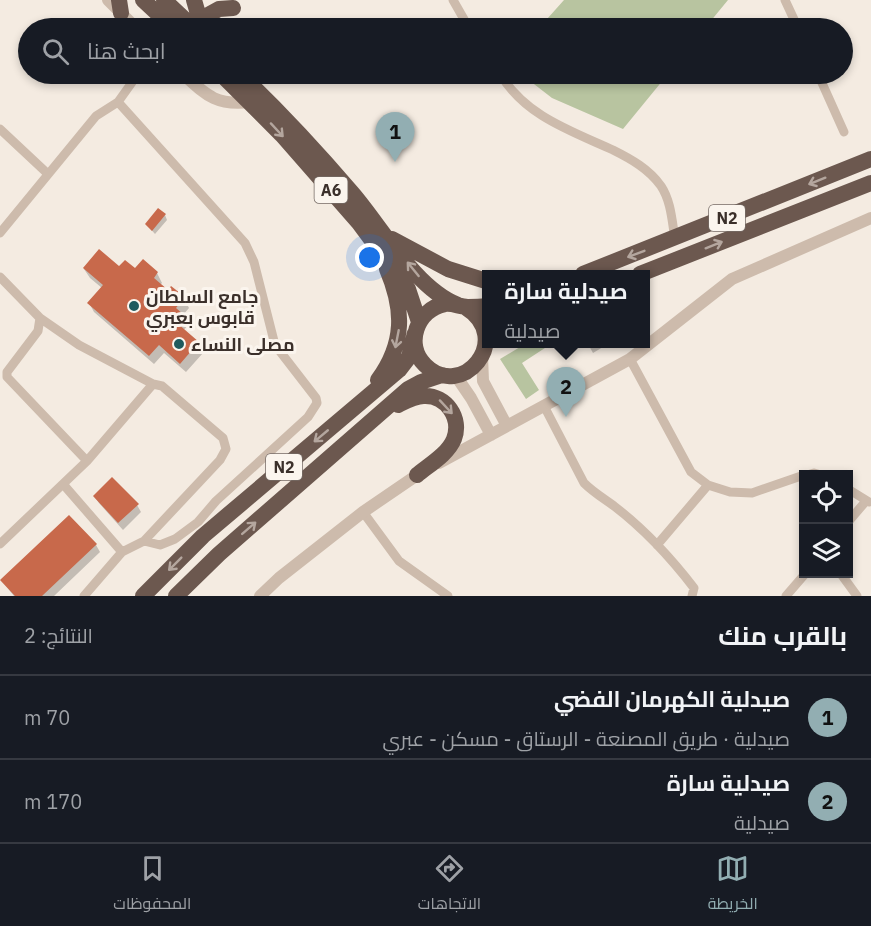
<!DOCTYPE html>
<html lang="ar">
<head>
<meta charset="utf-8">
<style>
  body { margin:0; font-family:"IBM Plex Sans",Cairo,sans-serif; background:#242831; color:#f1f3f6; direction:rtl }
  .controls { position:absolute; right:18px; bottom:18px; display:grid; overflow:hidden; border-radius:0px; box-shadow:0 3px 9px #0003 }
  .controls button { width:54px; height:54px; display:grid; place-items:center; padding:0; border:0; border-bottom:2px solid #363941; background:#171b24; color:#f1f3f6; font:30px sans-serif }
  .you { position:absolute; left:370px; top:258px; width:21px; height:21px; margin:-15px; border:4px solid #fff; border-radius:50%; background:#1a73e8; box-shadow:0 0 0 9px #1a73e833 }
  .badge { display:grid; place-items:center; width:39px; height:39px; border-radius:50%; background:#92aeb2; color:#111; font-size:20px; font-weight:700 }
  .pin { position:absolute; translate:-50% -50px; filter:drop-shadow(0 2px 3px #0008) }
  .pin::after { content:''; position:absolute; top:32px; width:21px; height:18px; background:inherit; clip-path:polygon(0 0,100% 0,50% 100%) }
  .popup { position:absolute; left:482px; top:270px; width:168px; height:78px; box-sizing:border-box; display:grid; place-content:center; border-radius:0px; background:#171b24; filter:drop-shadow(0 2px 4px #0005); font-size:20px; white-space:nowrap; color:#9ea1a6 }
  .popup b { font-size:22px; color:#f1f3f6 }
  .popup::after { content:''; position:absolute; left:50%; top:100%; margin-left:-12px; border:12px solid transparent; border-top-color:#171b24 }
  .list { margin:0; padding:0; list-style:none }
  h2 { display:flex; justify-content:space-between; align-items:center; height:78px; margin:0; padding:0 24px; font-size:26px }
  h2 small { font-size:20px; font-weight:400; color:#9ea1a6 }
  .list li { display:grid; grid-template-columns:39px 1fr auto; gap:18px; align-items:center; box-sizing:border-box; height:84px; padding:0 24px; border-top:2px solid #363941 }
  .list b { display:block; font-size:22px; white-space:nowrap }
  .list p { margin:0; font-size:20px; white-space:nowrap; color:#9ea1a6 }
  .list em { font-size:20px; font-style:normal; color:#9ea1a6 }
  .icon { flex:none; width:33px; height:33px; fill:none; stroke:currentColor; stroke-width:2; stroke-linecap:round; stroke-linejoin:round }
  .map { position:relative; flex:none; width:871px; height:596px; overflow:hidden; direction:ltr }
  .search { position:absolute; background:#171b24; box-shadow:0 3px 9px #0003; left:18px; right:18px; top:18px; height:66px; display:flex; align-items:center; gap:15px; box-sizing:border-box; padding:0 21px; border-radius:33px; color:#9ea1a6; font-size:22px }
  .sheet { height:246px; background:#171b24 }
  nav { display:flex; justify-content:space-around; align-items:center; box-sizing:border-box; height:84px; border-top:2px solid #363941; background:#171b24; font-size:16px; color:#9ea1a6 }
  nav a { display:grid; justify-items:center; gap:3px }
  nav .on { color:#92aeb2 }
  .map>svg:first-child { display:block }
</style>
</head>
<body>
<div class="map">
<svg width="871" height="596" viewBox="0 0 871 596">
  <rect width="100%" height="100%" fill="#f4ebe1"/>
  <path fill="#b8c4a0" d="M564,0H728L705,28H539Z
    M521,74H668L623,129L552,98Z
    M525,344H546L548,346L522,363L539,390L526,399L500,359Z"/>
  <path fill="#0003" d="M165,215L167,220L155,234L147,225Z
    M119,268L157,273L162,283L160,285L168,292L172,288L184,298L189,308L183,315L188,325L183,331L198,343L203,353L186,372L164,353L154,364L94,312L89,303L102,288L90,278L84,269Z
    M588,344H608L593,353Z
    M94,496L137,505L141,512L123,530L99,503Z
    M69,517L96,545L100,552L54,596H14L2,581Z"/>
  <path fill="#c8694b" d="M158,208L166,214L152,231L145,224Z
    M99,249L119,266L125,260L135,268L143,259L158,272L154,278L168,290L171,286L185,297L176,308L184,315L177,323L199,342L180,364L159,345L149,356L87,303L103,285L83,268Z
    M112,477L139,504L118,523L93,496Z
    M69,515L97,544L42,596H15L0,580Z"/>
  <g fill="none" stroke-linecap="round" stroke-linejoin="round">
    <path stroke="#cdbbac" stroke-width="9" d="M453,0L469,28
      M785,0L798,28
      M500,74C526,116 569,130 613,150C631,159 649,169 661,186C671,201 672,221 675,239
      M818,74L844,132
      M0,129L48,174
      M0,233L96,116L118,102L138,74
      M0,277L40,318L79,345L153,384L162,386L223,438L226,449L220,460L144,541
      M40,318L38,331L7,372V377L87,461
      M630,359L691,472L708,485L730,492L752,493L804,475
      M544,406L584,483C593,492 603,498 614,506C644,529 671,558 694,588L692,596
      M807,475L814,473L821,475
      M63,484L122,552
      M848,489L869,502
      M363,512L399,561L448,596
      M848,522L866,501
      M0,544L87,461L153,384
      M657,545L708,485
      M841,574L857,596
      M84,596L122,552L144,541L160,545L175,539L198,522L216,501L308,417L317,403L316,398L275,345L254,262L245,243L118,102
      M786,596L805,574"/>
    <path stroke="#cdbbac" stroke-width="12" d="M108,0L136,28
      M183,74C206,95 216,106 250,102
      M482,356L483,381L507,426
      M456,376L471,398L491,435
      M439,463L630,359L732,279L871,218
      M260,596L279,578L363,512L423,471"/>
    <path stroke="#6c584f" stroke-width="16" d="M119,0L121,13
      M143,0L173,28
      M164,0L194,28
      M194,0L202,28
      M199,20L219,9L233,8
      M221,74L282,135L359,223L408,289L419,322
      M240,74C280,112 317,152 353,194C382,228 416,289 458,305
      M392,239L448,269L486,281
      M583,274L871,159
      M640,274L871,183
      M465,307C516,339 461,402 425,365C404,345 417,309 445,304C453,303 460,307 468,307C474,307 480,307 486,306
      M378,380C405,343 404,309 387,269
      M398,405C406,401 415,396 424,396C446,395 462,418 454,439C448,454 429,465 417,475
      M143,596L203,536L399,370L409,357L415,333
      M176,596L219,554L408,389L421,382L442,375"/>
  </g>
  <defs><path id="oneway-shaft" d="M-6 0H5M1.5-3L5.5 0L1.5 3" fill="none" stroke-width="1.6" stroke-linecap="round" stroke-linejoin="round" transform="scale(1.5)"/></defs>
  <g stroke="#b4a69e">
    <use href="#oneway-shaft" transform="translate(277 130) rotate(47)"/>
    <use href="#oneway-shaft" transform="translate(817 181) rotate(158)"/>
    <use href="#oneway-shaft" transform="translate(714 245) rotate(-22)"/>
    <use href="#oneway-shaft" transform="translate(636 254) rotate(159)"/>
    <use href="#oneway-shaft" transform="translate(413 269) rotate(-129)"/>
    <use href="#oneway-shaft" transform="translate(397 339) rotate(101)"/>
    <use href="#oneway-shaft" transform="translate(446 407) rotate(47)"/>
    <use href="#oneway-shaft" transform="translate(321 436) rotate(140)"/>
    <use href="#oneway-shaft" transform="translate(249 528) rotate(-41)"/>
    <use href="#oneway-shaft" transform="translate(175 564) rotate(135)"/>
  </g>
  <g fill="#1f5a5e" stroke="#fbf5ee" stroke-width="2">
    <circle cx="134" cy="306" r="6"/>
    <circle cx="179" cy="344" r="6"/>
  </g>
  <g text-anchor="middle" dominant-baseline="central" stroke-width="6" stroke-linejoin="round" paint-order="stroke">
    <g fill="#fbf5ee" stroke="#756b66" stroke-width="1.5">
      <rect x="314.5" y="177" width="33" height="26" rx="4.5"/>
      <rect x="709" y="205" width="36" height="26" rx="4.5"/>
      <rect x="266" y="454" width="36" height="26" rx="4.5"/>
    </g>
    <g font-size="16" font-weight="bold" fill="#3b302b">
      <text x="331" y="190">A6</text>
      <text x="727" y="218">N2</text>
      <text x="284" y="467">N2</text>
    </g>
    <g font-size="18" font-weight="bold" fill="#3b302b" stroke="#fbf5ee" text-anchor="start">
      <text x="146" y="296">جامع السلطان<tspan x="146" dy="21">قابوس بعبري</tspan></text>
      <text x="191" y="344">مصلى النساء</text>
    </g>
  </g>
</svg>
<div class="controls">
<button><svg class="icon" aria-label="locate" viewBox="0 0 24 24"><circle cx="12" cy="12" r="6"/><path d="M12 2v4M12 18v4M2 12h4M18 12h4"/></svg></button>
<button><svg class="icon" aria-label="layers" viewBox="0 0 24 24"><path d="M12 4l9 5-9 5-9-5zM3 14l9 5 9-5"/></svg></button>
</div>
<div class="you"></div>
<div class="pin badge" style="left:395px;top:162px">1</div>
<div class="pin badge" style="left:566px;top:417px">2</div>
<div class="popup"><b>صيدلية سارة</b>صيدلية</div>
<div class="search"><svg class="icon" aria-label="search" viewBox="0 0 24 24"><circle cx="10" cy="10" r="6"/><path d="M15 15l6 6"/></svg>ابحث هنا</div>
</div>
<section class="sheet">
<h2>بالقرب منك<small>النتائج: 2</small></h2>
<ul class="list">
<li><span class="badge">1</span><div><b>صيدلية الكهرمان الفضي</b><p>صيدلية · طريق المصنعة - الرستاق - مسكن - عبري</p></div><em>70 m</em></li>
<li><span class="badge">2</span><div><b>صيدلية سارة</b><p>صيدلية</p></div><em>170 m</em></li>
</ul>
</section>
<nav>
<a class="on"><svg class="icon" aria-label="map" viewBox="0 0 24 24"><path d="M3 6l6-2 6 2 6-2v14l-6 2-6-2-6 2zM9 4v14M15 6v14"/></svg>الخريطة</a>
<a><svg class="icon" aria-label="directions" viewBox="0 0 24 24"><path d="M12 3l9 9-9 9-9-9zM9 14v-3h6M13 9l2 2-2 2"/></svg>الاتجاهات</a>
<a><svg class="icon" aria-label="saved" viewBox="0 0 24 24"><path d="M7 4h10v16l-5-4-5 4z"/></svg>المحفوظات</a>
</nav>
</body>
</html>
